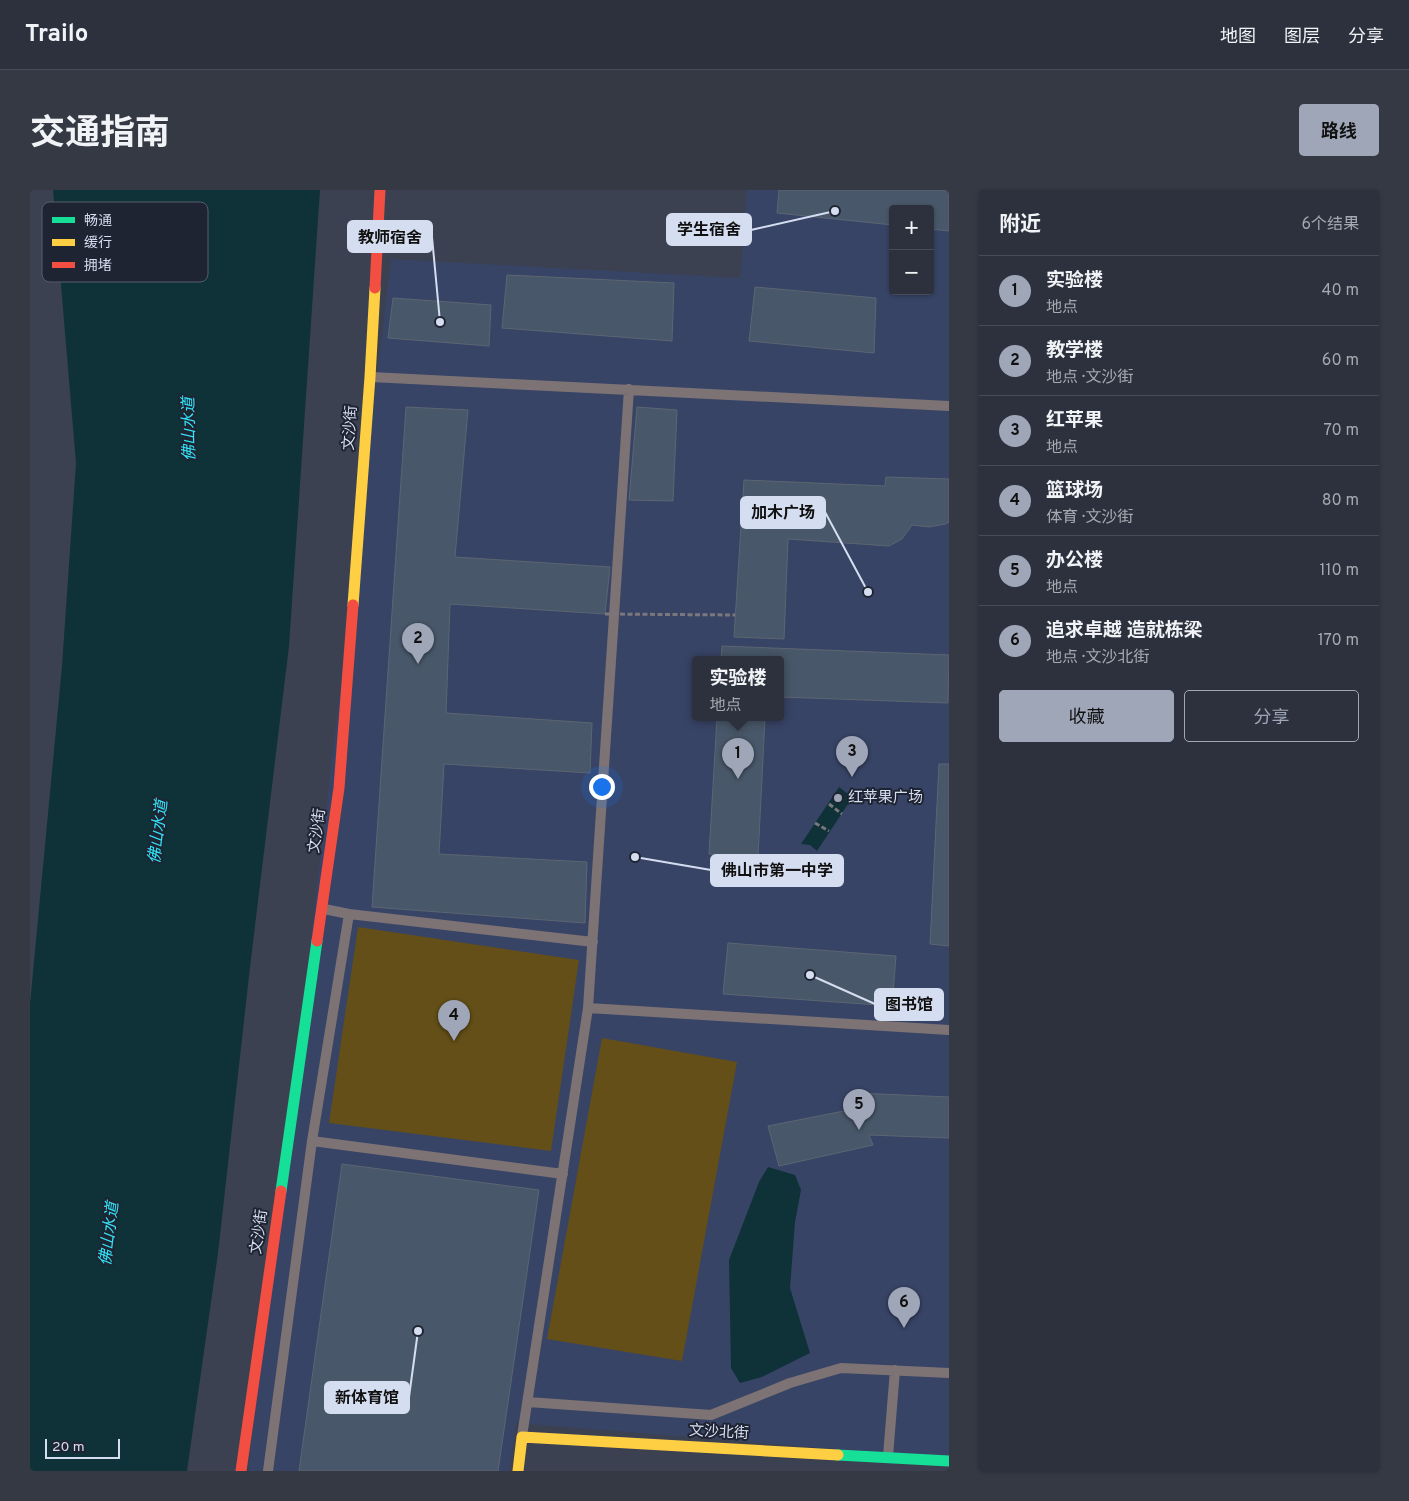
<!DOCTYPE html>
<html lang="zh">
<head>
<meta charset="utf-8">
<style>
  body { margin:0; font-family:Overpass,"Noto Sans SC",sans-serif; background:#343944; color:#f1f3f6 }
  .controls { position:absolute; right:15px; top:15px; display:grid; overflow:hidden; border-radius:5px; box-shadow:0 1px 4px #0004 }
  .controls button { width:45px; height:45px; display:grid; place-items:center; padding:0; border:0; border-bottom:1px solid #484c57; background:#2c313d; color:#f1f3f6; font:25px sans-serif }
  .scale { position:absolute; left:15px; bottom:12px; width:75px; box-sizing:border-box; padding-left:5px; border:2px solid #d5ddf0; border-top:0; font-size:14px; line-height:18px; white-space:nowrap; color:#d5ddf0; -webkit-text-stroke:4px #1f2432; paint-order:stroke }
  .you { position:absolute; left:571px; top:596px; width:18px; height:18px; margin:-12px; border:4px solid #fff; border-radius:50%; background:#1a73e8; box-shadow:0 0 0 8px #1a73e833 }
  .badge { display:grid; place-items:center; width:32px; height:32px; border-radius:50%; background:#9fa6b8; color:#111; font-size:16px; font-weight:700 }
  .pin { position:absolute; translate:-50% -41px; filter:drop-shadow(0 1px 2px #0008) }
  .pin::after { content:''; position:absolute; top:26px; width:18px; height:15px; background:inherit; clip-path:polygon(0 0,100% 0,50% 100%) }
  .popup { position:absolute; left:662px; top:466px; width:92px; height:65px; box-sizing:border-box; display:grid; place-content:center; border-radius:5px; background:#2c313d; filter:drop-shadow(0 1px 4px #0005); font-size:16px; white-space:nowrap; color:#a6a9b0 }
  .popup b { font-size:19px; color:#f1f3f6 }
  .popup::after { content:''; position:absolute; left:50%; top:100%; margin-left:-10px; border:10px solid transparent; border-top-color:#2c313d }
  .list { margin:0; padding:0; list-style:none }
  h2 { display:flex; justify-content:space-between; align-items:center; height:65px; margin:0; padding:0 20px; font-size:21px }
  h2 small { font-size:16px; font-weight:400; color:#a6a9b0 }
  .list li { display:grid; grid-template-columns:32px 1fr auto; gap:15px; align-items:center; box-sizing:border-box; height:70px; padding:0 20px; border-top:1px solid #484c57 }
  .list b { display:block; font-size:19px; white-space:nowrap }
  .list p { margin:0; font-size:16px; white-space:nowrap; color:#a6a9b0 }
  .list em { font-size:16px; font-style:normal; color:#a6a9b0 }
  .actions { display:flex; gap:10px; padding:15px 20px }
  .actions a { flex:1; padding:11px 0; border:1px solid #9fa6b8; border-radius:5px; text-align:center; font-size:18px; color:#9fa6b8 }
  .actions .main { background:#9fa6b8; color:#111 }
  .map { position:relative; flex:none; width:919px; height:1281px; overflow:hidden; border-radius:5px }
  header { display:flex; align-items:center; gap:30px; box-sizing:border-box; height:70px; padding:0 25px; background:#2c313d; border-bottom:1px solid #484c57 }
  header strong { font-size:24px }
  nav { display:flex; gap:28px; margin-inline-start:auto; font-size:18px }
  .intro { display:flex; align-items:center; justify-content:space-between; box-sizing:border-box; height:120px; padding:0 30px }
  h1 { margin:0; font-size:35px }
  .button { padding:12px 22px; border-radius:5px; background:#9fa6b8; color:#111; font-size:18px; font-weight:700 }
  main { display:flex; gap:30px; padding:0 30px }
  aside { flex:1; background:#2c313d; border-radius:5px; box-shadow:0 1px 4px #0004 }
  .map>svg:first-child { display:block }
</style>
</head>
<body>
<header>
<strong>Trailo</strong>
<nav><a>地图</a><a>图层</a><a>分享</a></nav>
</header>
<div class="intro"><h1>交通指南</h1><a class="button">路线</a></div>
<main>
<div class="map">
<svg width="919" height="1281" viewBox="0 0 919 1281">
  <rect width="100%" height="100%" fill="#3b4151"/>
  <path fill="#384466" fill-rule="evenodd" d="M717,0H919V1268L486,1233L479,1281H218L361,69L710,88ZM863,19H900V101H863ZM666,470H750V528H666Z"/>
  <path fill="#634f17" d="M328,737L549,770L521,961L299,933Z
    M572,848L707,872L652,1171L517,1149Z"/>
  <path fill="#0e3238" d="M23,0H290L259,456L220,777L188,1063L157,1281H0V814L32,476L46,273Z
    M809,597L818,604L826,602L787,661L780,655L771,654Z
    M738,977L765,985L771,1000L765,1032L760,1098L780,1163L732,1187L710,1193L701,1178L699,1070L729,992Z"/>
  <path fill="#485769" stroke="#5d6572" d="M749,0H919V41L900,39V19H863V35L747,23Z
    M477,85L644,93L642,151L472,138Z
    M725,97L846,108L844,163L719,151Z
    M363,108L461,115L459,156L358,148Z
    M376,217L438,220L425,367L580,377L575,424L420,414L416,523L562,533L560,583L414,574L409,664L557,672L555,733L342,717Z
    M607,217L647,220L643,311L599,310Z
    M856,287L919,289V332L915,334L899,337L882,335L872,349L859,356L758,349L754,449L704,447L714,290L855,296Z
    M692,456L919,465L918,513L750,507V470H691Z
    M687,528H735L728,667L679,664Z
    M909,574H919V756L900,754Z
    M698,753L866,766L862,816L693,804Z
    M826,903L919,907V948L839,945L843,955L749,976L738,936L829,918Z
    M312,974L509,1000L468,1281H269Z"/>
  <g fill="none" stroke-linecap="round" stroke-linejoin="round">
    <path stroke="#7c777c" stroke-width="3" stroke-dasharray="5 2.5" stroke-linecap="butt" d="M799,614L812,624
      M785,633L799,641"/>
    <path stroke="#7d7375" stroke-width="10" d="M341,187L919,216
      M294,719L319,724L563,752
      M558,818L919,840
      M282,951L533,984
      M498,1212L681,1225L760,1193L811,1178L919,1183
      M492,1246L558,818L599,199
      M858,1266L865,1180
      M238,1281L282,951L319,724"/>
    <path stroke="#16e098" stroke-width="11" d="M251,1001L287,751
      M808,1265L919,1271"/>
    <path stroke="#ffcf43" stroke-width="11" d="M323,415L340,187L345,98
      M488,1281L492,1247L808,1265"/>
    <path stroke="#f24e42" stroke-width="11" d="M345,98L350,0
      M287,751L309,598L323,415
      M211,1281L251,1001"/>
    <path stroke="#7c777c" stroke-width="3" stroke-dasharray="5 2.5" stroke-linecap="butt" d="M575,424L705,425"/>
  </g>
  <circle fill="#9fa6b8" stroke="#1f2432" stroke-width="2" cx="808" cy="608" r="5"/>
  <g text-anchor="middle" dominant-baseline="central" stroke-width="4" stroke-linejoin="round" paint-order="stroke">
    <g font-size="15" fill="#d5ddf0" stroke="#1f2432">
      <text transform="translate(321 238) rotate(-86)">文沙街</text>
      <text transform="translate(288 641) rotate(-82)">文沙街</text>
      <text transform="translate(230 1042) rotate(-82)">文沙街</text>
      <text transform="translate(689 1243) rotate(3)">文沙北街</text>
    </g>
    <g font-size="15" fill="#d5ddf0" stroke="#1f2432" text-anchor="start">
      <text x="818" y="608">红苹果广场</text>
    </g>
    <g font-size="16" font-style="italic" fill="#31e5fa" stroke="#1f2432">
      <text transform="translate(160 239) rotate(-91)">佛山水道</text>
      <text transform="translate(129 642) rotate(-83)">佛山水道</text>
      <text transform="translate(80 1044) rotate(-83)">佛山水道</text>
    </g>
  </g>
  <rect x="12" y="12" width="166" height="80" rx="8" fill="#1f2432" stroke="#565c6b" stroke-width="1"/>
  <rect x="22" y="27" width="23" height="6" fill="#16e098"/>
  <rect x="22" y="49" width="23" height="7" fill="#ffcf43"/>
  <rect x="22" y="72" width="23" height="6" fill="#f24e42"/>
  <g font-size="14" fill="#d5ddf0">
    <text x="54" y="35">畅通</text>
    <text x="54" y="57">缓行</text>
    <text x="54" y="80">拥堵</text>
  </g>
  <path fill="none" stroke="#d5ddf0" stroke-width="2" d="M805 21L721 40M410 132L402 47M838 402L795 322M605 667L681 680M780 785L845 814M388 1141L379 1207"/>
  <g fill="#d5ddf0" stroke="#1f2432" stroke-width="2">
    <circle cx="805" cy="21" r="5"/>
    <circle cx="410" cy="132" r="5"/>
    <circle cx="838" cy="402" r="5"/>
    <circle cx="605" cy="667" r="5"/>
    <circle cx="780" cy="785" r="5"/>
    <circle cx="388" cy="1141" r="5"/>
  </g>
  <g fill="#d5ddf0" stroke="#d5ddf0" stroke-width="2">
    <rect x="637" y="24" width="84" height="31" rx="5"/>
    <rect x="318" y="31" width="84" height="31" rx="5"/>
    <rect x="711" y="307" width="84" height="31" rx="5"/>
    <rect x="681" y="665" width="132" height="31" rx="5"/>
    <rect x="845" y="799" width="68" height="31" rx="5"/>
    <rect x="295" y="1192" width="84" height="31" rx="5"/>
  </g>
  <g font-size="16" text-anchor="middle" font-weight="bold" fill="#111">
    <text x="679" y="45">学生宿舍</text>
    <text x="360" y="53">教师宿舍</text>
    <text x="753" y="328">加木广场</text>
    <text x="747" y="686">佛山市第一中学</text>
    <text x="879" y="820">图书馆</text>
    <text x="337" y="1213">新体育馆</text>
  </g>
</svg>
<div class="controls">
<button>+</button>
<button>−</button>
</div>
<div class="scale">20 m</div>
<div class="you"></div>
<div class="pin badge" style="left:708px;top:589px">1</div>
<div class="popup"><b>实验楼</b>地点</div>
<div class="pin badge" style="left:388px;top:474px">2</div>
<div class="pin badge" style="left:822px;top:587px">3</div>
<div class="pin badge" style="left:424px;top:851px">4</div>
<div class="pin badge" style="left:829px;top:940px">5</div>
<div class="pin badge" style="left:874px;top:1138px">6</div>
</div>
<aside>
<h2>附近<small>6个结果</small></h2>
<ul class="list">
<li><span class="badge">1</span><div><b>实验楼</b><p>地点</p></div><em>40 m</em></li>
<li><span class="badge">2</span><div><b>教学楼</b><p>地点 · 文沙街</p></div><em>60 m</em></li>
<li><span class="badge">3</span><div><b>红苹果</b><p>地点</p></div><em>70 m</em></li>
<li><span class="badge">4</span><div><b>篮球场</b><p>体育 · 文沙街</p></div><em>80 m</em></li>
<li><span class="badge">5</span><div><b>办公楼</b><p>地点</p></div><em>110 m</em></li>
<li><span class="badge">6</span><div><b>追求卓越 造就栋梁</b><p>地点 · 文沙北街</p></div><em>170 m</em></li>
</ul>
<div class="actions"><a class="main">收藏</a><a>分享</a></div>
</aside>
</main>
</body>
</html>
